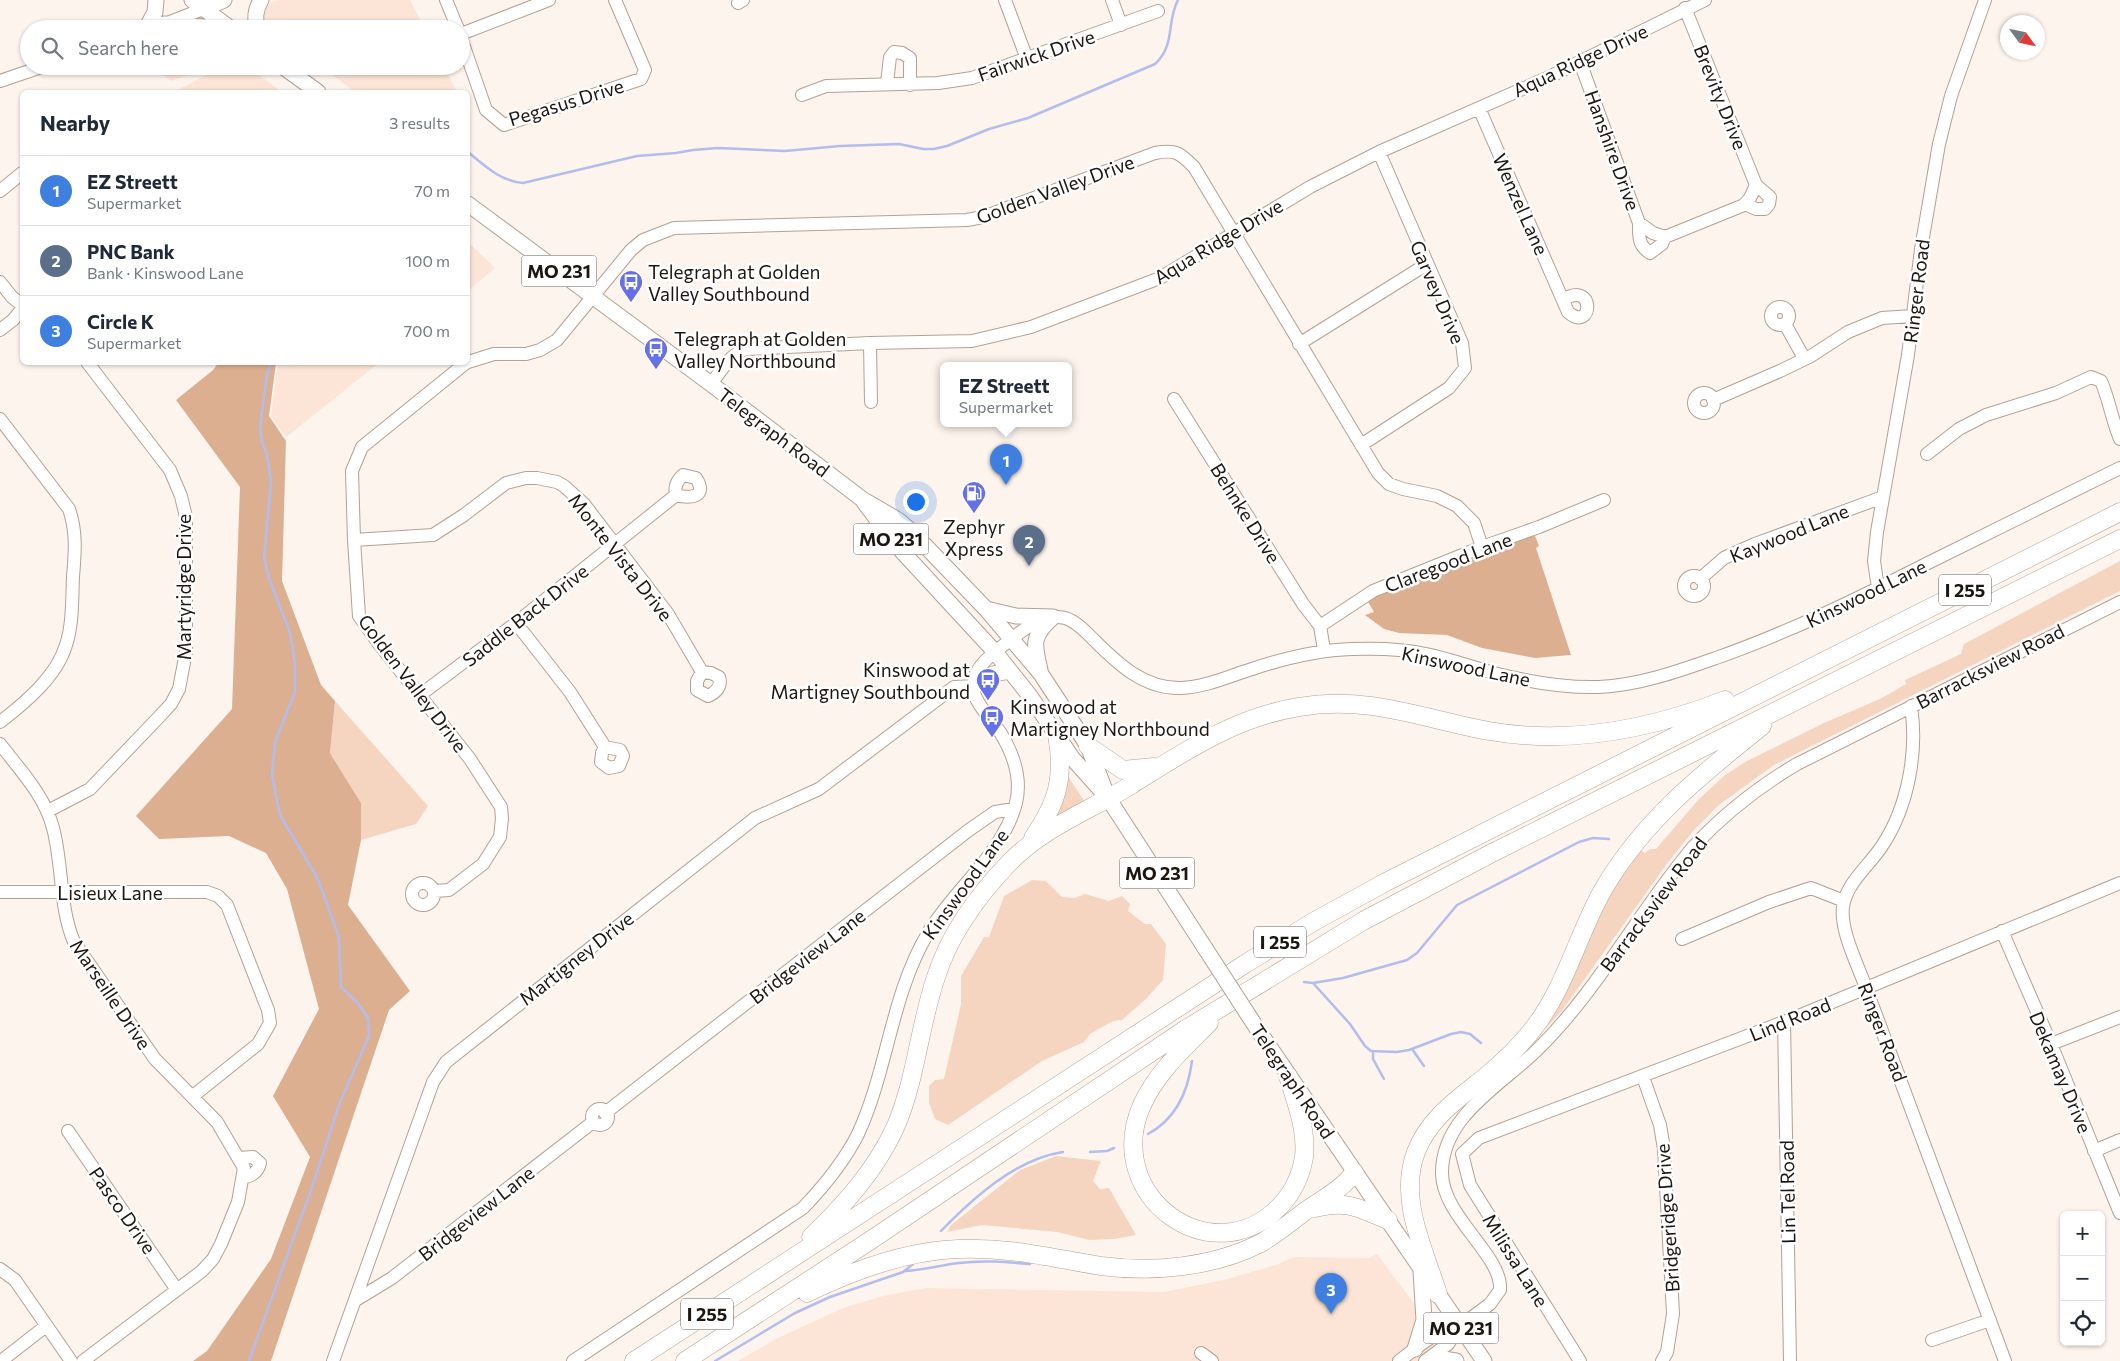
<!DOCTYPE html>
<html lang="en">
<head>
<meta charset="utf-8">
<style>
  body { margin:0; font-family:Commissioner,sans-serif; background:#f6f6f7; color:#1f2937 }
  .controls { position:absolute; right:15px; bottom:15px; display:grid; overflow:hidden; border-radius:8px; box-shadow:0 1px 4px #0004 }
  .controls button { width:45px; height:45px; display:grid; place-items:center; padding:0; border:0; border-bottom:1px solid #e0e1e3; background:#fff; color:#1f2937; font:25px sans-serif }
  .compass { position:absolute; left:2000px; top:15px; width:45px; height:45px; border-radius:50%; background:#fff; box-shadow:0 1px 4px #0004; rotate:123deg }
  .you { position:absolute; left:915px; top:501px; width:18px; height:18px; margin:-12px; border:4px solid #fff; border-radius:50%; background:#1a73e8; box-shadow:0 0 0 8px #1a73e833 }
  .badge { display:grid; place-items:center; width:32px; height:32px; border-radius:50%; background:#d93025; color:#fff; font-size:16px; font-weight:700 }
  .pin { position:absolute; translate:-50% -41px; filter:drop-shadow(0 1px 2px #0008) }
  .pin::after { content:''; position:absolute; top:26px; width:18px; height:15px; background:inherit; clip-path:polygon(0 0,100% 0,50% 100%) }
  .popup { position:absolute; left:940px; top:362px; width:132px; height:65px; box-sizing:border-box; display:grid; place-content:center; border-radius:8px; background:#fff; filter:drop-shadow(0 1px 4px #0005); font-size:16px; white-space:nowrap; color:#747a83 }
  .popup b { font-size:19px; color:#1f2937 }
  .popup::after { content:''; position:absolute; left:50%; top:100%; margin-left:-10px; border:10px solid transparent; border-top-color:#fff }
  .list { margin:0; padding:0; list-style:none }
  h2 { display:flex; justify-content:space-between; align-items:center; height:65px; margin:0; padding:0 20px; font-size:21px }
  h2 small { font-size:16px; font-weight:400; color:#747a83 }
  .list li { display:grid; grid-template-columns:32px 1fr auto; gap:15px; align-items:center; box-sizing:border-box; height:70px; padding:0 20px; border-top:1px solid #e0e1e3 }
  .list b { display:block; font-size:19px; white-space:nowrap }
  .list p { margin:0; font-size:16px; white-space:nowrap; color:#747a83 }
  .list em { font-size:16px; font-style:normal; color:#747a83 }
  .icon { flex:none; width:28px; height:28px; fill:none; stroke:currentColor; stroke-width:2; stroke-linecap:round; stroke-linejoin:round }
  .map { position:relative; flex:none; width:2120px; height:1361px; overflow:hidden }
  .search { position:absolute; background:#fff; box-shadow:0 1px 4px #0004; left:20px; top:20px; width:450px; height:55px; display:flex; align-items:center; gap:12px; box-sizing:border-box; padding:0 18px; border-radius:28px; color:#747a83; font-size:19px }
  .panel { position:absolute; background:#fff; box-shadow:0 1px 4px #0004; left:20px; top:90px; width:450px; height:275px; border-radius:8px }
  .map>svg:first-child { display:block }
</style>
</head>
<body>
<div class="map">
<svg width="2120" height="1361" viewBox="0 0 2120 1361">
  <rect width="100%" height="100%" fill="#fdf4ee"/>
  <path fill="#fce5d6" d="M278,0H410L425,29H270L265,22L264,12L270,3Z
    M151,66H213L171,81Z
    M223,66H247L282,92H174Z
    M320,66H444L457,92H355Z
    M468,242L495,268L468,291Z
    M278,363V362L379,363L286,437L271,416Z
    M1377,1254L1457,1361H738L778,1338L843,1308L883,1296L925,1288L1164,1292L1223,1280L1276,1265L1294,1257L1369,1258Z"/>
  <path fill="#f5d5c0" d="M2120,561V591L1774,765L1719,805L1693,831L1666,865L1561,1012L1527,1048L1617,882L1639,849L1645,853L1650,849H1656L1699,799L1725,775L1747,761L1824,723L1882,698L1906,684L1905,680L1961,654L1964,644Z
    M335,701L428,806L416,824L361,840V803L330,753Z
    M1067,775L1085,802L1054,820Z
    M1032,880L1046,881L1062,897L1074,898L1085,894L1109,901L1122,896L1130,904L1128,911L1145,924H1151L1166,944L1163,980L1146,999L1122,1020L1113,1021L1090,1034L1084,1042L1042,1061L948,1125L935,1119L929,1103V1086L935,1080L944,1079L961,1004V976L984,937H989L1004,896Z
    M1056,1156L1101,1161L1093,1181L1100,1189L1109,1188L1136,1235L1114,1239L1089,1240L1057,1232L982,1225L947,1232L951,1225L1020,1170Z"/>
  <path fill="#ddaf91" d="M219,362L276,363L269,416L286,441L282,581L321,685L335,701L330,753L361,803V840L348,905L410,991L389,1010L271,1361H193L207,1351L271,1259L310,1157L273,1096L319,1009L287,889L266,853L229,836L159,839L136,816L232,709L240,487L176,400L213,370Z
    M1535,536L1539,546L1536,548L1571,655L1535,658L1482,648L1447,635L1399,633L1384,629L1365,615L1374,612L1367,600L1529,537Z"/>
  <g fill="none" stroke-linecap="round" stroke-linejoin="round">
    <path stroke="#b3bded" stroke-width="2.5" d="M468,152C485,166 500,181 523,183L637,156L676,153L693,150L718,148L785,151L840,146L899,144L923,149H934L947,146L989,129L1028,118L1155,64C1176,44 1166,23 1178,0
      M1304,982L1313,983L1350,1024L1365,1046L1371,1051L1397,1052L1409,1050L1451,1034L1461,1032L1470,1034L1481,1043
      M1313,983L1343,978L1407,960L1417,953L1457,905L1579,842L1593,838L1609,839
      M1412,1049L1424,1066
      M1373,1051V1059L1384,1079
      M1148,1134C1176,1119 1188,1092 1192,1061
      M1090,1152L1107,1151L1114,1148
      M941,1231C973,1198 1016,1159 1063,1152
      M905,1271C923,1270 941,1265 959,1263C983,1260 1006,1262 1030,1264
      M249,1361L312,1187L340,1102L369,1036L368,1018L357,1002L341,987L339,937L318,879L280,815L272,775L275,742L295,692V663L290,633L269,578L264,558L271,482L267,455L262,442L260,427L267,375L271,362
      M715,1361L795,1313L830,1297L903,1272L913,1264"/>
    <g stroke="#b4a092" stroke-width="14">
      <path id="minor" d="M446,0L458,29
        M1005,0L1027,59
        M1112,0L1121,25
        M738,3L743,0
        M152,29L203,9
        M461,34L549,0
        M461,38L486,110L504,125L641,79L645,70L615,0
        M1580,62L1639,223L1653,233L1665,237L1744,205L1750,198L1756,185L1685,8
        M0,81L44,66
        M887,83L890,57L894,52L902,53L910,58V85
        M802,95L826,86L938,83L972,78L1158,11
        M1479,108L1568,312C1593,334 1596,279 1563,300
        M0,191L22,173
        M1745,204L1756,209H1765L1769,204L1770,197L1756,185
        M1639,223C1639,237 1638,245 1650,253L1662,244L1665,237
        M0,282L12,297L22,305
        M1771 316a9 9 0 1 1 18 0a9 9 0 1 1-18 0Z
        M1785,324L1804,358
        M0,330L13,320L22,309
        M870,343L871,402
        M1299,344L1427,264
        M468,362L494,354H526L540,350L557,340L631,250L643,240L674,228L967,220L983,217L1155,153C1176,149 1180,153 1194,167L1378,473L1389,484L1403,489L1437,496L1457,506L1474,523L1482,547
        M711,384C722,370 729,355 746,349L870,343L972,341L1031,327L1160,278L1310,187L1379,152L1545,79L1705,0
        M1694 403a10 10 0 1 1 20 0a10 10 0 1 1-20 0Z
        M1174,399L1303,604L1320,626L1324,650
        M1713,400L1780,371L1811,356L1848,332L1882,318L1913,316
        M0,419L69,509C77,532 75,553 73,577C72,598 73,624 66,645C57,676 25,703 0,722
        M1361,445L1449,388L1465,368L1462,343L1379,152
        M1927,454L1959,429L1986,415L2056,393L2091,377L2101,381C2109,399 2112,420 2120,439
        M354,540L433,535L464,515L506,483L526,478H537L557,482L564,486L584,504L668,614L702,672L711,673L719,677C722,686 717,692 708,696L697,690V681L702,672
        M1684 586a10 10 0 1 1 20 0a10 10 0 1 1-20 0Z
        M1700,579L1724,558L1755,544L1883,497
        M1878,588L1874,561L1877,532L1908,355L1921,249L1939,144L1951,96L1985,0
        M516,623L570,692L605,747L620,750L623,756L619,766L609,768L601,762L602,753L605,747
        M1320,626L1373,591L1482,547L1539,527L1604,500
        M420,695L516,623L676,495C691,499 708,497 696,478L683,475C677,481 674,486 676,495
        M1911,706C1918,752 1908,807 1882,846C1869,866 1846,883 1843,907C1840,931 1858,965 1866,988L2005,1361
        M0,744C20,770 45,796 53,828C63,865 59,907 74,942L155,1059L217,1122L244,1168L238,1202L221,1244L213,1259L202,1271L83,1361
        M48,811L90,789L158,718L171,704L179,689L186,652V517L181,496L170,470L87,362
        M412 894a11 11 0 1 1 22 0a11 11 0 1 1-22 0Z
        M434,891L449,890L483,864L500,837L502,818L501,807L470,759L379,644L359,616L354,540L352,471L362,447L467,362
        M0,892H207L218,896L227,905L268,1010L270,1023L258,1044L193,1096
        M2002,931L2051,1044L2120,1213
        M1682,939L1769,902L1811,888L1844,901
        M1784,1022L1790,1361
        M2051,1044L2120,1017
        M1643,1077L1660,1125L1664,1149L1673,1314L1667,1352L1662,1361
        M592 1117a8 8 0 1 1 16 0a8 8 0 1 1-16 0Z
        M605,1113L969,830L995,812L1014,809
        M68,1131L177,1290
        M2094,1151L2120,1140
        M239,1158L253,1157L260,1163C258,1172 251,1177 243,1177
        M0,1269L15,1280L71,1361
        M356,1300L392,1278L593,1122
        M1932,1340L1990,1320
        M1201,1353L1212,1361
        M1,1361L46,1326
        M333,1361L433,1082L446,1062L755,818L819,789L954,687L973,686
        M573,1361L803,1208C824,1186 844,1162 858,1134C888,1069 891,995 928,933C955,888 1003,854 1016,803C1022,778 1013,753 1000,732C983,708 958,689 985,661C994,652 1005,644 1014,637C1028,626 1046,613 1065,618C1076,621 1086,632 1094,640C1118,664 1144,689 1181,688C1206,687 1229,676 1252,669C1285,658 1318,650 1352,649C1376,648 1403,649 1426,654C1451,659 1474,668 1498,674C1530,682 1566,688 1599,687C1640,685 1679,671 1716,658C1790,632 1859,598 1928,563C1992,531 2056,500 2120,468
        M1399,1361C1419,1346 1436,1330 1460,1326
        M1425,1361L1448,1344L1460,1326L1490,1304L1500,1290C1503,1256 1443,1217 1442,1174C1441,1116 1502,1085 1538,1049C1599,989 1639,911 1694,846C1725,813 1758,787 1797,764L2120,602
        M1580,1361L1470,1185L1462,1154L1479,1138L1784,1022L2120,883"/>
    </g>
    <g stroke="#b4a092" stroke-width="17">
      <path id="major" d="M192,0L230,28
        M203,9L224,0
        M164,24L231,29
        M146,29L155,12L156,0
        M257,29C255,18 255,10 261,0
        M282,66L318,92
        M468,204L711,384L862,499L898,520L911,531L986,609L1041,674L1088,746L1108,798
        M864,502L897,546L995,652L1030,696L1073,759L1108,798L1205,948
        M986,609L1016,616L1053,617
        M1040,670C1034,644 1031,636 1053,617
        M973,686L993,674L1010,671
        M1258,1030L1484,1361
        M1415,1349L1424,1320L1421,1271
        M1436,1361L1443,1359L1456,1361"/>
    </g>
    <g stroke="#b4a092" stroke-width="19">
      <path id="highway" d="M1088,746L1123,770L1154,767
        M1033,838C1057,803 1065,778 1057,735
        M1209,1023C1184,1048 1157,1072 1142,1105C1101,1197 1214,1277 1281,1205C1293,1192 1301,1175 1304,1157C1307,1130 1296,1102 1288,1076
        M1315,1208C1349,1200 1357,1208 1388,1220
        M811,1237C844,1205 875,1171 895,1128C916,1080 919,1027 936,977C950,933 978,895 1010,862C1044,827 1091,810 1131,785C1185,751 1236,717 1299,707C1369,695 1423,719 1489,731C1569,745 1651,729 1725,700
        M807,1293C854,1270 905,1251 958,1249C1011,1247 1051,1258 1101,1266C1153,1273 1214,1267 1261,1243C1276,1234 1290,1223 1304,1212C1318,1202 1346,1187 1354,1172
        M1438,1294C1424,1249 1398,1199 1416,1152C1429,1118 1458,1099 1485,1077C1502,1063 1519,1047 1533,1029C1566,987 1578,933 1604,888C1645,819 1701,775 1762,726
        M634,1361L1245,964L1313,922L1386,882L2120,512
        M685,1361L868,1242L1186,1029L1363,921L1490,854L2120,539"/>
    </g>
    <use href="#minor" stroke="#fff" stroke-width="12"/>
    <use href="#major" stroke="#fff" stroke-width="15"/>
    <use href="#highway" stroke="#fff" stroke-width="18"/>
    <g stroke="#b4a092" stroke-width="17" stroke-linecap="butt">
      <path id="major-bridge" d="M1205,948L1258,1030"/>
    </g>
    <use href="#major-bridge" stroke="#fff" stroke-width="15"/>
  </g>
  <defs>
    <g id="bus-pin" transform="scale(1.25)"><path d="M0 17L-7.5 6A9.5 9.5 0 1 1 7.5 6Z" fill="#6570e9" stroke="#fff"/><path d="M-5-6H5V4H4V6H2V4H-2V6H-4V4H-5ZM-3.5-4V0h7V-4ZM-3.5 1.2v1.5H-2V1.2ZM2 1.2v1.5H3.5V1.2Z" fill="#fff"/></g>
    <g id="fuel-pin" transform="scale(1.25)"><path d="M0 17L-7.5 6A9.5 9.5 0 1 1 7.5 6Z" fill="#6570e9" stroke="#fff"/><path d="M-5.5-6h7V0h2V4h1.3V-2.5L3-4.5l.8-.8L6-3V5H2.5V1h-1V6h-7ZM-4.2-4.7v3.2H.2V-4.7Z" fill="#fff"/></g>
  </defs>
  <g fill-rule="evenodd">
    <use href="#bus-pin" x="631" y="282"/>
    <use href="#bus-pin" x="656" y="349"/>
    <use href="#fuel-pin" x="974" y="493"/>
    <use href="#bus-pin" x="988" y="680"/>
    <use href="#bus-pin" x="992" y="717"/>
  </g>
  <g text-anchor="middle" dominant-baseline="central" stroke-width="5" stroke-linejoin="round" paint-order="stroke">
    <g fill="#fff" stroke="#615b58" stroke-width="1">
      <rect x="521.5" y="255.5" width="75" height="31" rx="4"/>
      <rect x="853.5" y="523.5" width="75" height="31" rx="4"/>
      <rect x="1939" y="574.5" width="52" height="31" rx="4"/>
      <rect x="1119.5" y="857.5" width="75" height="31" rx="4"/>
      <rect x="1254" y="926.5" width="52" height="31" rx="4"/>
      <rect x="681" y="1298.5" width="52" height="31" rx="4"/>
      <rect x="1423.5" y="1312.5" width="75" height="31" rx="4"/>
    </g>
    <g font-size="18" font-weight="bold" fill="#1d1510">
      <text x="559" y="271">MO 231</text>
      <text x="891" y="539">MO 231</text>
      <text x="1965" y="590">I 255</text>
      <text x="1157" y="873">MO 231</text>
      <text x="1280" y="942">I 255</text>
      <text x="707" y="1314">I 255</text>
      <text x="1461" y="1328">MO 231</text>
    </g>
    <g font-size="19" fill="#1d1510" stroke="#fff">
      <text transform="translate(1036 55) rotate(-19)">Fairwick Drive</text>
      <text transform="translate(1580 60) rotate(-25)">Aqua Ridge Drive</text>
      <text transform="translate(1721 97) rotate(68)">Brevity Drive</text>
      <text transform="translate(566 102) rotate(-17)">Pegasus Drive</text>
      <text transform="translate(1613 150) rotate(70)">Hanshire Drive</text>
      <text transform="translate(1055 189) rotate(-20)">Golden Valley Drive</text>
      <text transform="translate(1521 204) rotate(66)">Wenzel Lane</text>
      <text transform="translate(1218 241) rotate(-31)">Aqua Ridge Drive</text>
      <text transform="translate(1916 291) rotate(-83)">Ringer Road</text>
      <text transform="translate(1438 292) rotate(67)">Garvey Drive</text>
      <text transform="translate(774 432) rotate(37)">Telegraph Road</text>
      <text transform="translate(1246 513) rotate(58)">Behnke Drive</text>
      <text transform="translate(1789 533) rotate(-22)">Kaywood Lane</text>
      <text transform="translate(621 557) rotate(52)">Monte Vista Drive</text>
      <text transform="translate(1448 562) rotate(-21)">Claregood Lane</text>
      <text transform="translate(183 587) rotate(-90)">Martyridge Drive</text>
      <text transform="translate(1866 593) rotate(-26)">Kinswood Lane</text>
      <text transform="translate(525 615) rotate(-38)">Saddle Back Drive</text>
      <text transform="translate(1466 666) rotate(12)">Kinswood Lane</text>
      <text transform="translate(1990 666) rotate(-27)">Barracksview Road</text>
      <text transform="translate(413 683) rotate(53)">Golden Valley Drive</text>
      <text transform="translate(965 884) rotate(-54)">Kinswood Lane</text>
      <text x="110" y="892">Lisieux Lane</text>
      <text transform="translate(1653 904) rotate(-53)">Barracksview Road</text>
      <text transform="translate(807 956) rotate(-38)">Bridgeview Lane</text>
      <text transform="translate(576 958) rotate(-38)">Martigney Drive</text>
      <text transform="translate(111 994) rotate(56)">Marseille Drive</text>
      <text transform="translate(1790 1019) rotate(-22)">Lind Road</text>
      <text transform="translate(1883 1032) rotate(69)">Ringer Road</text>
      <text transform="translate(2061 1072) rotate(67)">Dekamay Drive</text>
      <text transform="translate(1293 1081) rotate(56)">Telegraph Road</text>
      <text transform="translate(1787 1192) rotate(-91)">Lin Tel Road</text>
      <text transform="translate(123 1210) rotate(55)">Pasco Drive</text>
      <text transform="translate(476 1213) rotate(-38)">Bridgeview Lane</text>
      <text transform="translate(1667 1218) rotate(-94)">Bridgeridge Drive</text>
      <text transform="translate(1516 1260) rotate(58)">Milissa Lane</text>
    </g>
    <g font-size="19" fill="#1d1510" stroke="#fff" text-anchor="start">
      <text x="648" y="271">Telegraph at Golden<tspan x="648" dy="22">Valley Southbound</tspan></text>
      <text x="674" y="338">Telegraph at Golden<tspan x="674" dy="22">Valley Northbound</tspan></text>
      <text x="974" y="526" text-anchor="middle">Zephyr<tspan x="974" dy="22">Xpress</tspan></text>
      <text x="970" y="669" text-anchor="end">Kinswood at<tspan x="970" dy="22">Martigney Southbound</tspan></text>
      <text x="1010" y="706">Kinswood at<tspan x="1010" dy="22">Martigney Northbound</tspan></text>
    </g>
  </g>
</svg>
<div class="controls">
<button>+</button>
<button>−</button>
<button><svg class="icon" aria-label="locate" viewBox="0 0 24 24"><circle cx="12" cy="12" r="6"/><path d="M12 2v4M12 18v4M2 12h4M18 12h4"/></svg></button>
</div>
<svg class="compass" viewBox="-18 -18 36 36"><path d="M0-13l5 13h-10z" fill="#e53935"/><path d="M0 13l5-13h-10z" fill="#747a83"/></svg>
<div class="you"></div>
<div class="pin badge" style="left:1006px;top:485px;background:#3f7fe0">1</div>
<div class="popup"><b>EZ Streett</b>Supermarket</div>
<div class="pin badge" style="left:1029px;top:566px;background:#5c6f8a">2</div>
<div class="pin badge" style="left:1331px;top:1314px;background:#3f7fe0">3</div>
<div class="search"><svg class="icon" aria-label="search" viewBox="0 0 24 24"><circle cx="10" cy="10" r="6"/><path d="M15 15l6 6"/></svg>Search here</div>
<section class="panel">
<h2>Nearby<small>3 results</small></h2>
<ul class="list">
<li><span class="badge" style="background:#3f7fe0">1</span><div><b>EZ Streett</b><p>Supermarket</p></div><em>70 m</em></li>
<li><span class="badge" style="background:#5c6f8a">2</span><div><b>PNC Bank</b><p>Bank · Kinswood Lane</p></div><em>100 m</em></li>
<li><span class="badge" style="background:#3f7fe0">3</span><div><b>Circle K</b><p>Supermarket</p></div><em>700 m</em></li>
</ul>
</section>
</div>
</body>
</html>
